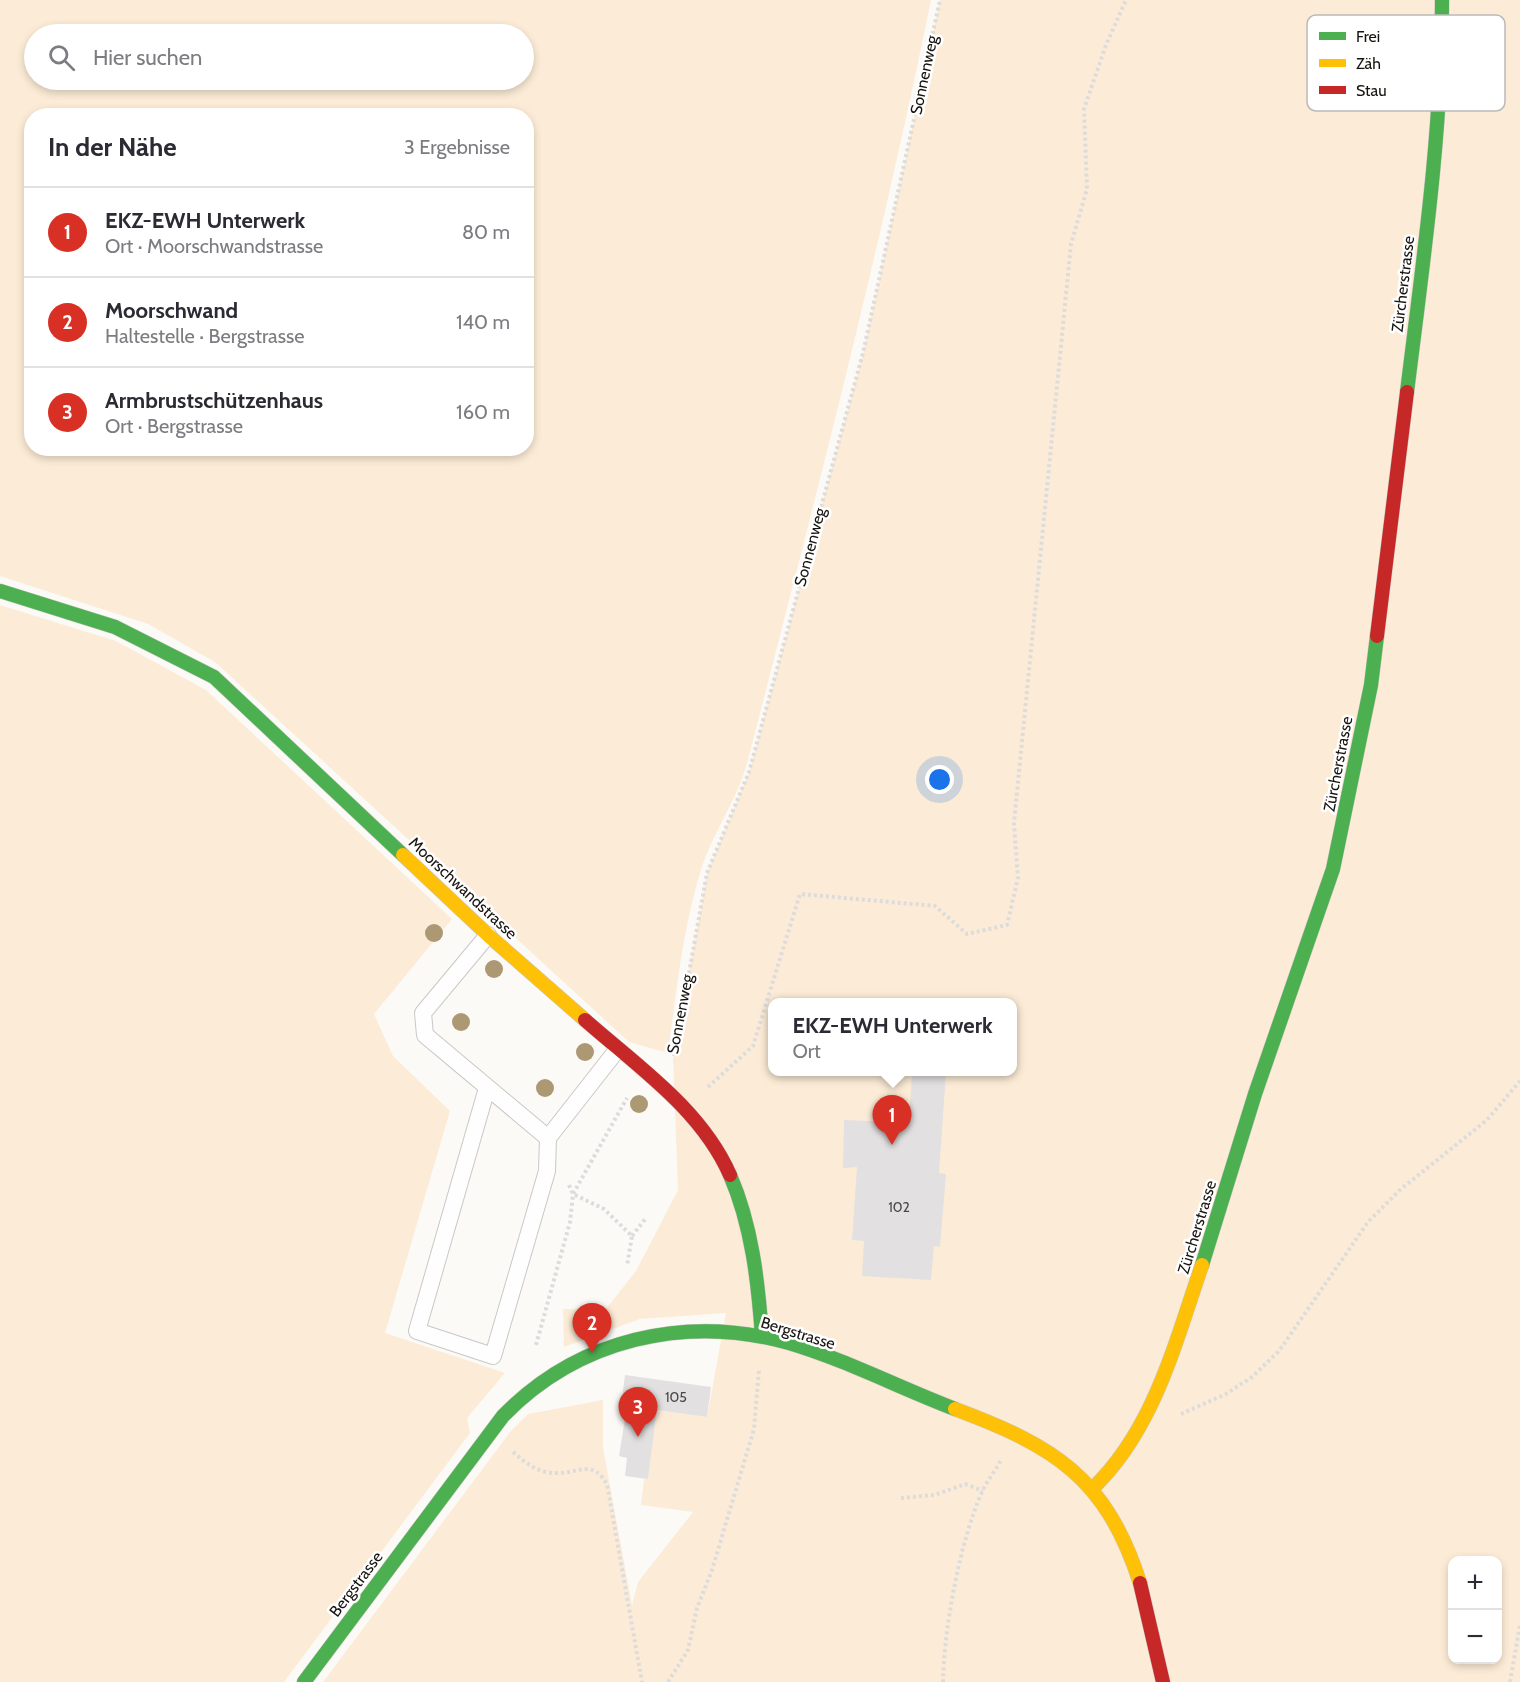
<!DOCTYPE html>
<html lang="de">
<head>
<meta charset="utf-8">
<style>
  body { margin:0; font-family:Cabin,sans-serif; background:#f2f2f3; color:#2b2b33 }
  .controls { position:absolute; right:18px; bottom:18px; display:grid; overflow:hidden; border-radius:12px; box-shadow:0 3px 9px #0003 }
  .controls button { width:54px; height:54px; display:grid; place-items:center; padding:0; border:0; border-bottom:2px solid #e1e1e2; background:#fff; color:#2b2b33; font:30px sans-serif }
  .you { position:absolute; left:940px; top:780px; width:21px; height:21px; margin:-15px; border:4px solid #fff; border-radius:50%; background:#1a73e8; box-shadow:0 0 0 9px #1a73e833 }
  .badge { display:grid; place-items:center; width:39px; height:39px; border-radius:50%; background:#d93025; color:#fff; font-size:20px; font-weight:700 }
  .pin { position:absolute; translate:-50% -50px; filter:drop-shadow(0 2px 3px #0008) }
  .pin::after { content:''; position:absolute; top:32px; width:21px; height:18px; background:inherit; clip-path:polygon(0 0,100% 0,50% 100%) }
  .popup { position:absolute; left:768px; top:998px; width:249px; height:78px; box-sizing:border-box; display:grid; place-content:center; border-radius:12px; background:#fff; filter:drop-shadow(0 2px 4px #0005); font-size:20px; white-space:nowrap; color:#7c7c81 }
  .popup b { font-size:22px; color:#2b2b33 }
  .popup::after { content:''; position:absolute; left:50%; top:100%; margin-left:-12px; border:12px solid transparent; border-top-color:#fff }
  .list { margin:0; padding:0; list-style:none }
  h2 { display:flex; justify-content:space-between; align-items:center; height:78px; margin:0; padding:0 24px; font-size:26px }
  h2 small { font-size:20px; font-weight:400; color:#7c7c81 }
  .list li { display:grid; grid-template-columns:39px 1fr auto; gap:18px; align-items:center; box-sizing:border-box; height:90px; padding:0 24px; border-top:2px solid #e1e1e2 }
  .list b { display:block; font-size:22px; white-space:nowrap }
  .list p { margin:0; font-size:20px; white-space:nowrap; color:#7c7c81 }
  .list em { font-size:20px; font-style:normal; color:#7c7c81 }
  .icon { flex:none; width:33px; height:33px; fill:none; stroke:currentColor; stroke-width:2; stroke-linecap:round; stroke-linejoin:round }
  .map { position:relative; flex:none; width:1520px; height:1682px; overflow:hidden }
  .search { position:absolute; background:#fff; box-shadow:0 3px 9px #0003; left:24px; top:24px; width:510px; height:66px; display:flex; align-items:center; gap:15px; box-sizing:border-box; padding:0 21px; border-radius:33px; color:#7c7c81; font-size:22px }
  .panel { position:absolute; background:#fff; box-shadow:0 3px 9px #0003; left:24px; top:108px; width:510px; height:348px; border-radius:24px }
  .map>svg:first-child { display:block }
</style>
</head>
<body>
<div class="map">
<svg width="1520" height="1682" viewBox="0 0 1520 1682">
  <rect width="100%" height="100%" fill="#fcfaf7"/>
  <path fill="#fcecd7" fill-rule="evenodd" d="M0,0H931C879,256 813,507 748,760C738,799 713,832 701,870C683,927 676,994 668,1053L629,1042L215,662L148,624L0,576ZM34,34H524V80H34ZM32,116H526V448H32Z
    M940,0H1520V1682H323L511,1431L528,1414L603,1400V1448L632,1605L638,1582L693,1512L641,1505L644,1479H648L657,1410L707,1417L726,1313L640,1319L564,1347L563,1309L605,1310L636,1271L678,1190L673,1059L707,873L749,772L863,353ZM772,1002H1012V1072H772ZM1452,1560H1498V1660H1452Z
    M0,605L116,641L206,690L452,919L374,1014L393,1056L450,1111L385,1333L505,1373L467,1418L470,1433L284,1682H0Z"/>
  <path fill="#e2e0e1" d="M912,1072H946L939,1173L946,1174L940,1247L934,1246L931,1280L862,1276L864,1241L852,1240L857,1167L843,1168L844,1120L909,1123Z
    M625,1375L711,1387L707,1417L657,1410L648,1479L625,1476L627,1458L619,1456L628,1400L622,1399Z"/>
  <g fill="none" stroke-linecap="round" stroke-linejoin="round">
    <g stroke="#cac7c4" stroke-width="18">
      <path id="lane" d="M488,935L423,1013L425,1035L548,1138L617,1050
        M487,1088L417,1331L493,1356L547,1171L548,1138"/>
    </g>
    <g stroke="#cac7c4" stroke-width="15">
      <path id="fast" d="M1407,392C1423,262 1442,132 1442,0
        M0,591L115,627L214,677L403,855
        M730,1175C752,1226 758,1281 762,1336
        M1202,1265L1255,1094L1333,869L1371,685L1377,636
        M304,1682L503,1416C578,1339 685,1314 789,1343C846,1360 900,1388 955,1409"/>
    </g>
    <g stroke="#cac7c4" stroke-width="15">
      <path id="slow" d="M403,855L488,935L585,1020
        M955,1409C1054,1446 1106,1477 1140,1583
        M1092,1489C1154,1430 1175,1343 1202,1265"/>
    </g>
    <g stroke="#cac7c4" stroke-width="15">
      <path id="jam" d="M1377,636L1407,392
        M585,1020C637,1066 701,1109 730,1175
        M1140,1583L1163,1682"/>
    </g>
    <path stroke="#dddcdb" stroke-width="4" stroke-dasharray="3 3" stroke-linecap="butt" d="M674,1056L707,873L749,772L863,353L940,0
      M708,1087L753,1046L800,894L935,906L967,934L1007,925L1018,878L1014,823L1071,244L1087,189L1084,109L1106,45L1126,0
      M569,1185L573,1194L604,1209L632,1236L627,1266
      M632,1236L646,1218
      M536,1345L570,1222L573,1194L627,1098
      M1181,1414L1226,1394L1252,1377L1279,1351L1368,1222L1401,1189L1487,1120L1520,1081
      M513,1452C526,1463 539,1474 558,1473C579,1473 592,1459 607,1484L642,1682
      M901,1498L934,1495L965,1484L983,1491
      M668,1682L688,1650L697,1608L712,1570L754,1429L759,1370
      M943,1682C944,1628 960,1541 982,1492C987,1481 995,1471 1001,1460
      M1510,1682L1520,1625"/>
    <use href="#lane" stroke="#fffefe" stroke-width="16"/>
    <use href="#fast" stroke="#4caf50" stroke-width="14"/>
    <use href="#slow" stroke="#ffc107" stroke-width="14"/>
    <use href="#jam" stroke="#c62828" stroke-width="14"/>
  </g>
  <g fill="#ad9874">
    <circle cx="434" cy="933" r="9"/>
    <circle cx="494" cy="969" r="9"/>
    <circle cx="461" cy="1022" r="9"/>
    <circle cx="585" cy="1052" r="9"/>
    <circle cx="545" cy="1088" r="9"/>
    <circle cx="639" cy="1104" r="9"/>
  </g>
  <g text-anchor="middle" dominant-baseline="central" stroke-width="5" stroke-linejoin="round" paint-order="stroke">
    <g font-size="14" fill="#4a4845">
      <text x="899" y="1207">102</text>
      <text x="676" y="1397">105</text>
    </g>
    <g font-size="16" fill="#181511" stroke="#fff">
      <text transform="translate(924 75) rotate(-78)">Sonnenweg</text>
      <text transform="translate(1403 284) rotate(-83)">Zürcherstrasse</text>
      <text transform="translate(810 547) rotate(-75)">Sonnenweg</text>
      <text transform="translate(1338 764) rotate(-79)">Zürcherstrasse</text>
      <text transform="translate(463 888) rotate(43)">Moorschwandstrasse</text>
      <text transform="translate(680 1014) rotate(-79)">Sonnenweg</text>
      <text transform="translate(1197 1227) rotate(-73)">Zürcherstrasse</text>
      <text transform="translate(798 1333) rotate(17)">Bergstrasse</text>
      <text transform="translate(356 1584) rotate(-53)">Bergstrasse</text>
    </g>
  </g>
  <rect x="1307" y="15" width="198" height="96" rx="9" fill="#fff" stroke="#bab9b8" stroke-width="1.5"/>
  <rect x="1319" y="32" width="27" height="8" fill="#4caf50"/>
  <rect x="1319" y="59" width="27" height="8" fill="#ffc107"/>
  <rect x="1319" y="86" width="27" height="8" fill="#c62828"/>
  <g font-size="16" fill="#181511">
    <text x="1356" y="42">Frei</text>
    <text x="1356" y="69">Zäh</text>
    <text x="1356" y="96">Stau</text>
  </g>
</svg>
<div class="controls">
<button>+</button>
<button>−</button>
</div>
<div class="you"></div>
<div class="pin badge" style="left:892px;top:1145px">1</div>
<div class="popup"><b>EKZ-EWH Unterwerk</b>Ort</div>
<div class="pin badge" style="left:592px;top:1353px">2</div>
<div class="pin badge" style="left:638px;top:1437px">3</div>
<div class="search"><svg class="icon" aria-label="search" viewBox="0 0 24 24"><circle cx="10" cy="10" r="6"/><path d="M15 15l6 6"/></svg>Hier suchen</div>
<section class="panel">
<h2>In der Nähe<small>3 Ergebnisse</small></h2>
<ul class="list">
<li><span class="badge">1</span><div><b>EKZ-EWH Unterwerk</b><p>Ort · Moorschwandstrasse</p></div><em>80 m</em></li>
<li><span class="badge">2</span><div><b>Moorschwand</b><p>Haltestelle · Bergstrasse</p></div><em>140 m</em></li>
<li><span class="badge">3</span><div><b>Armbrustschützenhaus</b><p>Ort · Bergstrasse</p></div><em>160 m</em></li>
</ul>
</section>
</div>
</body>
</html>
